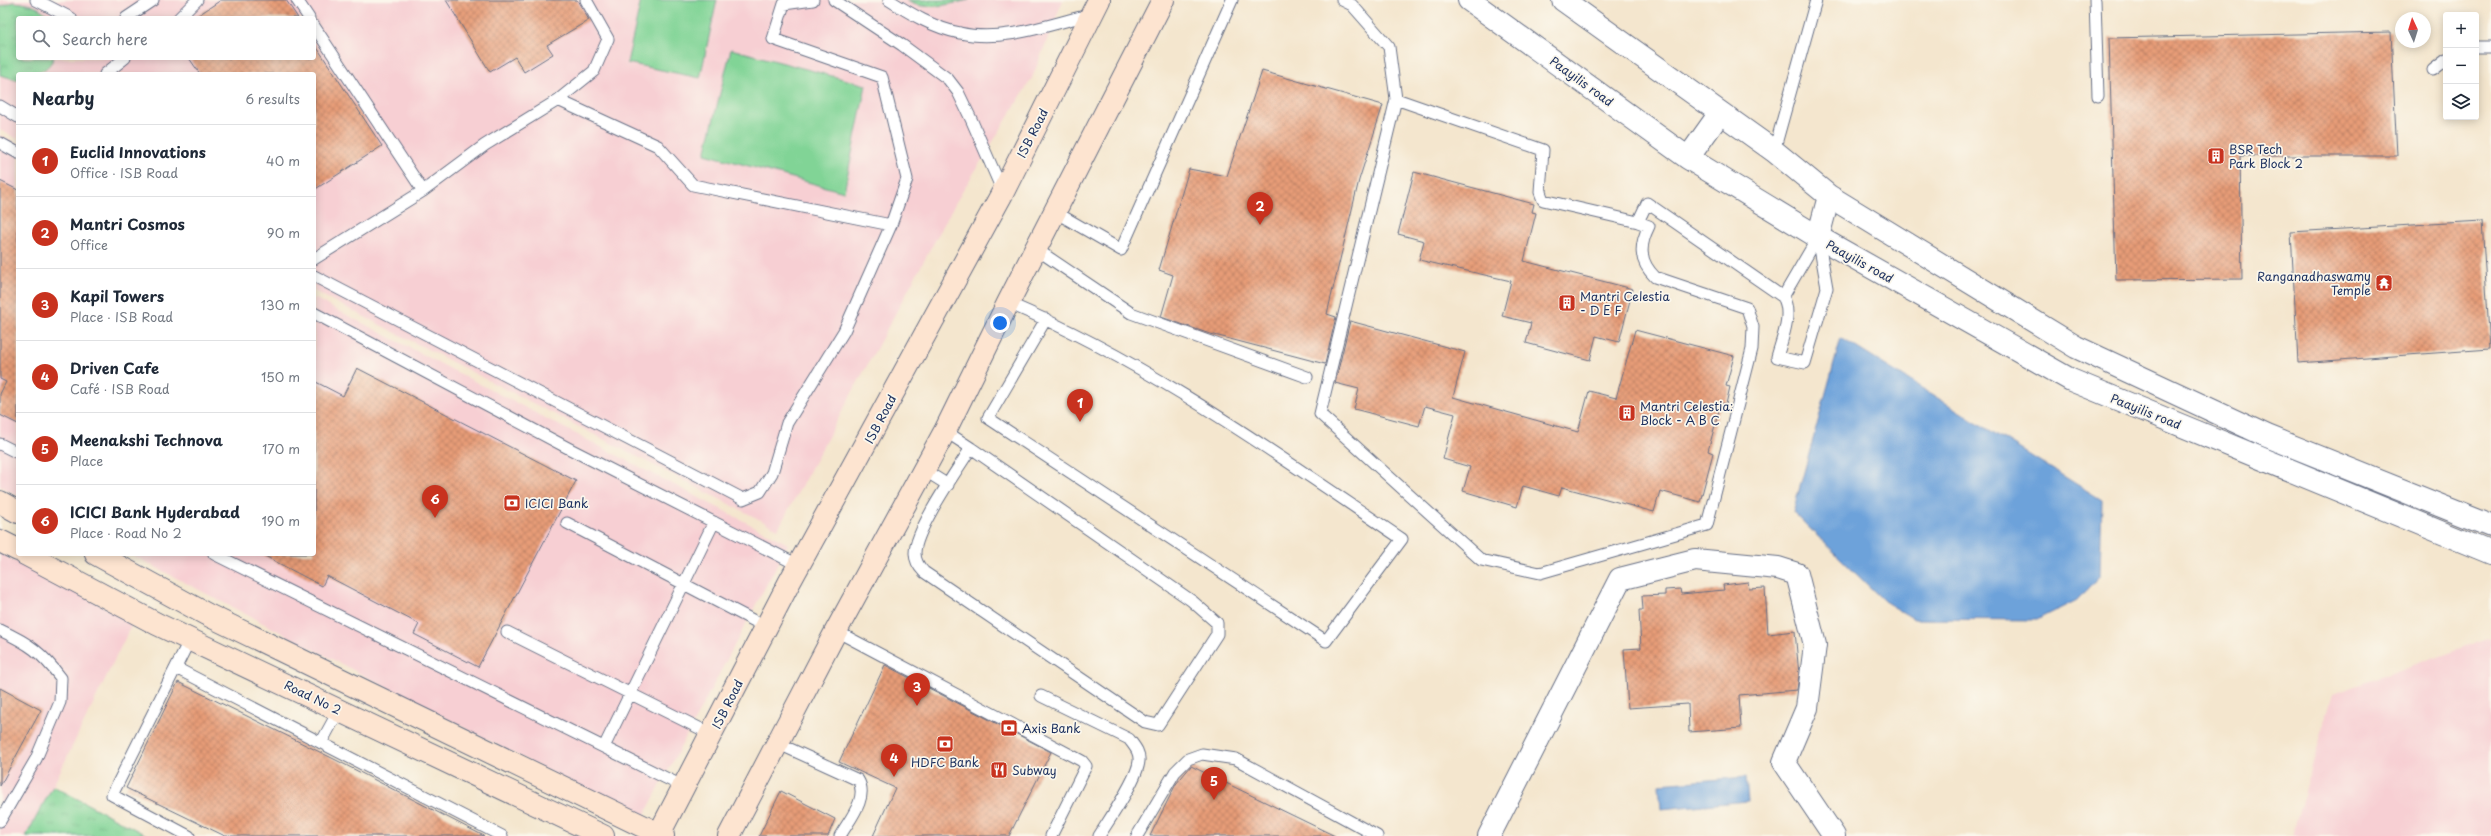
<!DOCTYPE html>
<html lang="en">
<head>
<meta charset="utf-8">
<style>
  body { margin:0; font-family:"Playpen Sans",sans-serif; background:#f2f2f3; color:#1f2937 }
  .controls { position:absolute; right:12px; top:12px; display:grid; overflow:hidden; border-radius:4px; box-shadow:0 2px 10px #0003 }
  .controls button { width:36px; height:36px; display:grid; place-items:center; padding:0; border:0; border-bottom:1px solid #e0e1e3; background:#fff; color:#1f2937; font:20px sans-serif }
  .compass { position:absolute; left:2395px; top:12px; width:36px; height:36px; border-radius:50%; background:#fff; box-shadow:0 2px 10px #0003; rotate:356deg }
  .you { position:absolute; left:1000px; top:323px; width:14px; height:14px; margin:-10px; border:3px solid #fff; border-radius:50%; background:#1a73e8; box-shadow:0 0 0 6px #1a73e833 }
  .badge { display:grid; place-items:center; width:26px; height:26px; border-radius:50%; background:#c8321e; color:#fff; font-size:13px; font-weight:700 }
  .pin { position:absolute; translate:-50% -33px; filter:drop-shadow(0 1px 2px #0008) }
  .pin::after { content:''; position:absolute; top:21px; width:14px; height:12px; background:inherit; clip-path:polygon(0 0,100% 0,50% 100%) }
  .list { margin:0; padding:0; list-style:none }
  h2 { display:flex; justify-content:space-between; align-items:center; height:52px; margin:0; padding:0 16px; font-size:17px }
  h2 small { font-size:13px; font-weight:400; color:#747a83 }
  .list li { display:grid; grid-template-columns:26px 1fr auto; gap:12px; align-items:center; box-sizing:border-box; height:72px; padding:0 16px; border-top:1px solid #e0e1e3 }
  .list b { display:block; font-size:15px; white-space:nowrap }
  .list p { margin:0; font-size:13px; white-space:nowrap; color:#747a83 }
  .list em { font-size:13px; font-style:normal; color:#747a83 }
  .icon { flex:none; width:22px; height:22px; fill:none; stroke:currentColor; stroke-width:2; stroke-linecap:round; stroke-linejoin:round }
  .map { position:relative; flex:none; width:2491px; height:836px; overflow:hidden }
  .search { position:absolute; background:#fff; box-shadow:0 2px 10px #0003; left:16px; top:16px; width:300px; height:44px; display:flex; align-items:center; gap:10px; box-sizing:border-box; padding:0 14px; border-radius:4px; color:#747a83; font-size:15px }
  .panel { position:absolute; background:#fff; box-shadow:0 2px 10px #0003; left:16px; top:72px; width:300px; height:484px; border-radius:4px }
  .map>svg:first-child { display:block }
</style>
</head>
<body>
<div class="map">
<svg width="2491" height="836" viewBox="0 0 2491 836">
  <defs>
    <pattern id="grass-tufts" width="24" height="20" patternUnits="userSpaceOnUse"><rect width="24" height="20" fill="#81d496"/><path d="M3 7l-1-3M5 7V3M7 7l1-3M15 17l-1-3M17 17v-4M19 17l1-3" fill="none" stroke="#6fb684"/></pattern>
    <pattern id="garden-dots" width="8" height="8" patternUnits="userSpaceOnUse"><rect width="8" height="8" fill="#81d496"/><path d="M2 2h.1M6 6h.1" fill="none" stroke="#6fb684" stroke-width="1.8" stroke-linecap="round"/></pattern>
    <pattern id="building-cross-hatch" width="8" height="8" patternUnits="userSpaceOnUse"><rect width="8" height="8" fill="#e79c77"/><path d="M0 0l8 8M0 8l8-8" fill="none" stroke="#ba8065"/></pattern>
  </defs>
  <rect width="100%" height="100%" fill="#fbf7ec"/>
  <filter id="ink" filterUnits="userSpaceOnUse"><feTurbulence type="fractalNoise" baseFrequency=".025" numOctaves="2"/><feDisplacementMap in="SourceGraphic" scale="8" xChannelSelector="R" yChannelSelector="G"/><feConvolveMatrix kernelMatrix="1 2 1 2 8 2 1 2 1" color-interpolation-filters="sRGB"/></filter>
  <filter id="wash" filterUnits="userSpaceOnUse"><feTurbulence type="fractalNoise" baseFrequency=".012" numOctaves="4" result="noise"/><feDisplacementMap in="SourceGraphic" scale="16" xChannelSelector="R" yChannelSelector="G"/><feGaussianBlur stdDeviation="0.9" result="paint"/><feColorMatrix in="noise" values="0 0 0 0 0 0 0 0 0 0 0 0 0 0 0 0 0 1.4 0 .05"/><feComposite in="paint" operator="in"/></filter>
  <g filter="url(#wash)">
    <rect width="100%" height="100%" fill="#f4e6ce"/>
    <path fill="#f7cfd3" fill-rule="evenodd" d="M0,0H1063L1032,78L956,202L778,529L314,291V74H18V139L0,130ZM18,18H314V58H18Z
      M0,135L18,144V496L0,486Z
      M314,298L788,544L642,820L130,554H314Z
      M0,553L133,622L53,786L26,836H0Z
      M2491,637V836H2292L2333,694Z"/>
    <path fill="url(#grass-tufts)" stroke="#4e827a" d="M13,2C27,3 41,6 50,18H18V58H54C45,74 35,74 18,74V80L0,75V7Z
      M53,786L148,836H26Z"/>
    <path fill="url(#garden-dots)" stroke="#4e827a" d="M906,0H969C950,4 922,12 906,0Z"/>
    <path fill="#81d496" stroke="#4e827a" d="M641,0H717L700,78L627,63Z
      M731,49L866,85L844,192L705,154Z"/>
    <path fill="#6da2da" stroke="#44689c" d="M1841,338L2102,500L2100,575L2077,600L2037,620L1914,619L1884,601L1793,512Z
      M1746,777L1748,801L1661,809L1659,784Z"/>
    <g id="blocks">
      <path fill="url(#building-cross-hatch)" d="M221,0H286L298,18H194Z
        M446,0H577L589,20L547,45L553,54L524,72L515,57L490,72Z
        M2391,32L2397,156H2240L2242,279L2116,280L2109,38Z
        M314,43L382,146L314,190V74H200L189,58H314Z
        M1262,71L1383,105L1359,180L1327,314L1336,317L1325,364L1207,333L1161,317L1173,275L1159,270L1189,169L1227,176Z
        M1414,172L1534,204L1532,212L1536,213L1524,261L1633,289L1619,342L1596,336L1590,360L1526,343L1531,323L1502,316L1511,281L1419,260L1424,241L1398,234Z
        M0,181L18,190V424L0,415V394L6,382L0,379Z
        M2482,221L2490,349L2298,363L2291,232Z
        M1350,321L1465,352L1453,397L1578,432L1589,391L1616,398L1635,330L1734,356L1726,386L1730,387L1726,404L1721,403L1708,451L1713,453L1700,502L1660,491L1654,512L1562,487L1559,496L1523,486L1517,507L1463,491L1470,467L1443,459L1455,414L1425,406L1419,426L1354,409L1359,389L1335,383Z
        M357,368L576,481L478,667L414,634L419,624L327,576L322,586L261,554H314V381L343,396Z
        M1748,582L1749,589L1765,588L1768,634L1795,631L1799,675L1797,690L1739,695L1741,728L1689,732L1688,704L1628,708L1624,649L1641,648L1639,610H1643L1642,596L1665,595V590L1680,589L1681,594L1724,590L1723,585Z
        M885,665L1051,752L1009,836H873L895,788L839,762Z
        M178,682L336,760L484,836H225L126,788Z
        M0,688L41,710L0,786Z
        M1191,766L1335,836H1150L1176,784Z
        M781,791L835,819L828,836H759Z"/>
    </g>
  </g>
  <g filter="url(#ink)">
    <use href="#blocks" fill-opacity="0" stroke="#676f85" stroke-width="1"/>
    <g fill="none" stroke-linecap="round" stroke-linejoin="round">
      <g stroke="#676f85" stroke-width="13">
        <path id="lane" d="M36,0L71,18
          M297,0L309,18
          M834,0L902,45L948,79L958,92L971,119L1003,192
          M889,0C911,14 934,28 960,33C1002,43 1051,24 1092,14
          M1342,0L1352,5L1389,47L1396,99
          M2095,0L2098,96
          M126,18L153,0
          M179,18L197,0
          M314,26L423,191
          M2476,47H2491
          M2433,70L2446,60
          M105,74L125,58
          M558,100L594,71L608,39L586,0
          M0,106L18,117
          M0,143L18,153
          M1774,151L1816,0
          M1055,212L1121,250L1232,0
          M1638,222L1649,226C1639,246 1639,261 1655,277L1747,308L1753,327L1752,349L1707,525L1540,573L1481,560L1320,414L1396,99L1543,150L1540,192L1543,200L1638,222L1647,203L1783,297C1793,314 1782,339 1777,357L1805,363L1827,288L1818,237
          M1036,249L1131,313L1307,377
          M314,259L423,191L485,145L558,100L658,146L693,185L891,225
          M314,276L743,499L760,492L772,473L787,423L844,331L891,225L907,179L882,77L773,39L784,4L813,0
          M1783,297L1818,237
          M1008,303C1148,362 1276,454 1402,539L1326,641L988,418L1046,319
          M314,313L568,448L800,566
          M945,431L971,448C957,470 915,530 915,553C915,561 919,567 924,572L1145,722L1158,725L1217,634V623L1192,601L971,448
          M0,444L18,453
          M924,470L948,485
          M567,523L766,627
          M214,554L684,787
          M0,630C30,644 41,652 61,678L60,702L36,759L0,821
          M836,631L1082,761L1086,766L1051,836
          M507,632L711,734
          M176,668L502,836
          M1041,696L1129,739C1134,746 1140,752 1139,761C1138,778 1109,820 1099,836
          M321,743L339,710
          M777,743L858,780C869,798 849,820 840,836
          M604,747L714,522
          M189,836L112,795L190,639
          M1137,836L1175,772L1188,759L1202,754L1236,759L1377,836"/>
      </g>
      <g stroke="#676f85" stroke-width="24">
        <path id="street" d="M1469,0L1688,158L1818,237L1829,196L1774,151L1563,0
          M1688,158L1720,113
          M1829,196L2076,347L2267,436L2491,526
          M1818,237L2071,380L2491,553
          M1489,836L1620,579L1695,560L1778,568L1797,574L1815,645L1807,708L1784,762L1834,836"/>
      </g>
      <g stroke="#676f85" stroke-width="24">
        <path id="secondary" d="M0,502L18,512
          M0,541L18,550
          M25,554L157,624L603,836
          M96,554L206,614L663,836
          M658,836L789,583L1003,192L1099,0
          M729,836L836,631L945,431L1008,303L1163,0"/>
      </g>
      <use href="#lane" stroke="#fff" stroke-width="11"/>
      <use href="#street" stroke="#fff" stroke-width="22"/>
      <use href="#secondary" stroke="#fde4d0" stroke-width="22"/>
    </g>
  </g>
  <defs>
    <g id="building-square" transform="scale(0.9)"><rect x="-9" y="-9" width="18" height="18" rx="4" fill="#c8321e" stroke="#fbf7ec"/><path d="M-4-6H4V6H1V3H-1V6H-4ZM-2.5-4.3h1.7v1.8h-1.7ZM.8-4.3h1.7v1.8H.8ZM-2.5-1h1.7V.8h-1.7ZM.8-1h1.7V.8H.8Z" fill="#fff"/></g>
    <g id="temple-square" transform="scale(0.9)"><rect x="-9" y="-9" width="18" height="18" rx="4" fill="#c8321e" stroke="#fbf7ec"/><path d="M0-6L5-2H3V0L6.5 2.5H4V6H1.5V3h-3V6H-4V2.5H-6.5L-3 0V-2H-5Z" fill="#fff"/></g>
    <g id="bank-square" transform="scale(0.9)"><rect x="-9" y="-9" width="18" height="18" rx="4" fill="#c8321e" stroke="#fbf7ec"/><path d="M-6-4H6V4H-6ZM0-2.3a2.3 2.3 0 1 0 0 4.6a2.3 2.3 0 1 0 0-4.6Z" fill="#fff"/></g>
    <g id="restaurant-square" transform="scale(0.9)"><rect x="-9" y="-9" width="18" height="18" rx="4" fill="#c8321e" stroke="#fbf7ec"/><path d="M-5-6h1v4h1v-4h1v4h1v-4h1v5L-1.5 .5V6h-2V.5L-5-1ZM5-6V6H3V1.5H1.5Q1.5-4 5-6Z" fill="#fff"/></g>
  </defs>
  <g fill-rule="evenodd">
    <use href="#building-square" x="2216" y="156"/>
    <use href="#temple-square" x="2384" y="283"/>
    <use href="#building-square" x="1567" y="303"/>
    <use href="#building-square" x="1627" y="413"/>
    <use href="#bank-square" x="512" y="503"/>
    <use href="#bank-square" x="1009" y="728"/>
    <use href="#bank-square" x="945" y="744"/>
    <use href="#restaurant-square" x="999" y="770"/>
  </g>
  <g text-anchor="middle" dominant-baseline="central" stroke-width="3.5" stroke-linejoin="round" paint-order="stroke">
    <g font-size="12" fill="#1b2f5e" stroke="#fbf7ec">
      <text transform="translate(1582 81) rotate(36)">Paayilis road</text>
      <text transform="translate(1032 133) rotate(-63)">ISB Road</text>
      <text transform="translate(1860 261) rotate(29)">Paayilis road</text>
      <text transform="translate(2146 411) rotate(22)">Paayilis road</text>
      <text transform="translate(880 419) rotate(-62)">ISB Road</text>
      <text transform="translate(313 697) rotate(26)">Road No 2</text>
      <text transform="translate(727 704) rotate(-63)">ISB Road</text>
    </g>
    <g font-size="12" fill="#1b2f5e" stroke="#fbf7ec" text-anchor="start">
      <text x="2229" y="149">BSR Tech<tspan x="2229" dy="14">Park Block 2</tspan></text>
      <text x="2371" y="276" text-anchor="end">Ranganadhaswamy<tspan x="2371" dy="14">Temple</tspan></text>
      <text x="1580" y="296">Mantri Celestia<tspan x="1580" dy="14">- D E F</tspan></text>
      <text x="1640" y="406">Mantri Celestia:<tspan x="1640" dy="14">Block - A B C</tspan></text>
      <text x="525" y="503">ICICI Bank</text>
      <text x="1022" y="728">Axis Bank</text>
      <text x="945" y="762" text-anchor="middle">HDFC Bank</text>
      <text x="1012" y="770">Subway</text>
    </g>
  </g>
</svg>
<div class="controls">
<button>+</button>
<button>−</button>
<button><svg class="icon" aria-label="layers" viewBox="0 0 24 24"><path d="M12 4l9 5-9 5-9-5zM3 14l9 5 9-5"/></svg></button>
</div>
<svg class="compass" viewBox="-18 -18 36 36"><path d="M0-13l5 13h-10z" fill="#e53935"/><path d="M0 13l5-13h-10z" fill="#747a83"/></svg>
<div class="you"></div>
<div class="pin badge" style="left:1080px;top:422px">1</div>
<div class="pin badge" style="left:1260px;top:225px">2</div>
<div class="pin badge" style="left:917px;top:706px">3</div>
<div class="pin badge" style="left:894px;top:777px">4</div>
<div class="pin badge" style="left:1214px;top:800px">5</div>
<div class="pin badge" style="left:435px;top:518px">6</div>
<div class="search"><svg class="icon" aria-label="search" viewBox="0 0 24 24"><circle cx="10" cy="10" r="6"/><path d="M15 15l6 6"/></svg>Search here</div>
<section class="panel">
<h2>Nearby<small>6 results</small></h2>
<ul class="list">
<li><span class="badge">1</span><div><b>Euclid Innovations</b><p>Office · ISB Road</p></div><em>40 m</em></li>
<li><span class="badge">2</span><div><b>Mantri Cosmos</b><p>Office</p></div><em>90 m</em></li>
<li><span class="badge">3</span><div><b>Kapil Towers</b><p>Place · ISB Road</p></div><em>130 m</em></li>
<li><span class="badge">4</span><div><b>Driven Cafe</b><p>Café · ISB Road</p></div><em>150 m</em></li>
<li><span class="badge">5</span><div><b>Meenakshi Technova</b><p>Place</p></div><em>170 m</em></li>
<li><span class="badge">6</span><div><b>ICICI Bank Hyderabad</b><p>Place · Road No 2</p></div><em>190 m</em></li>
</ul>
</section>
</div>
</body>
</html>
